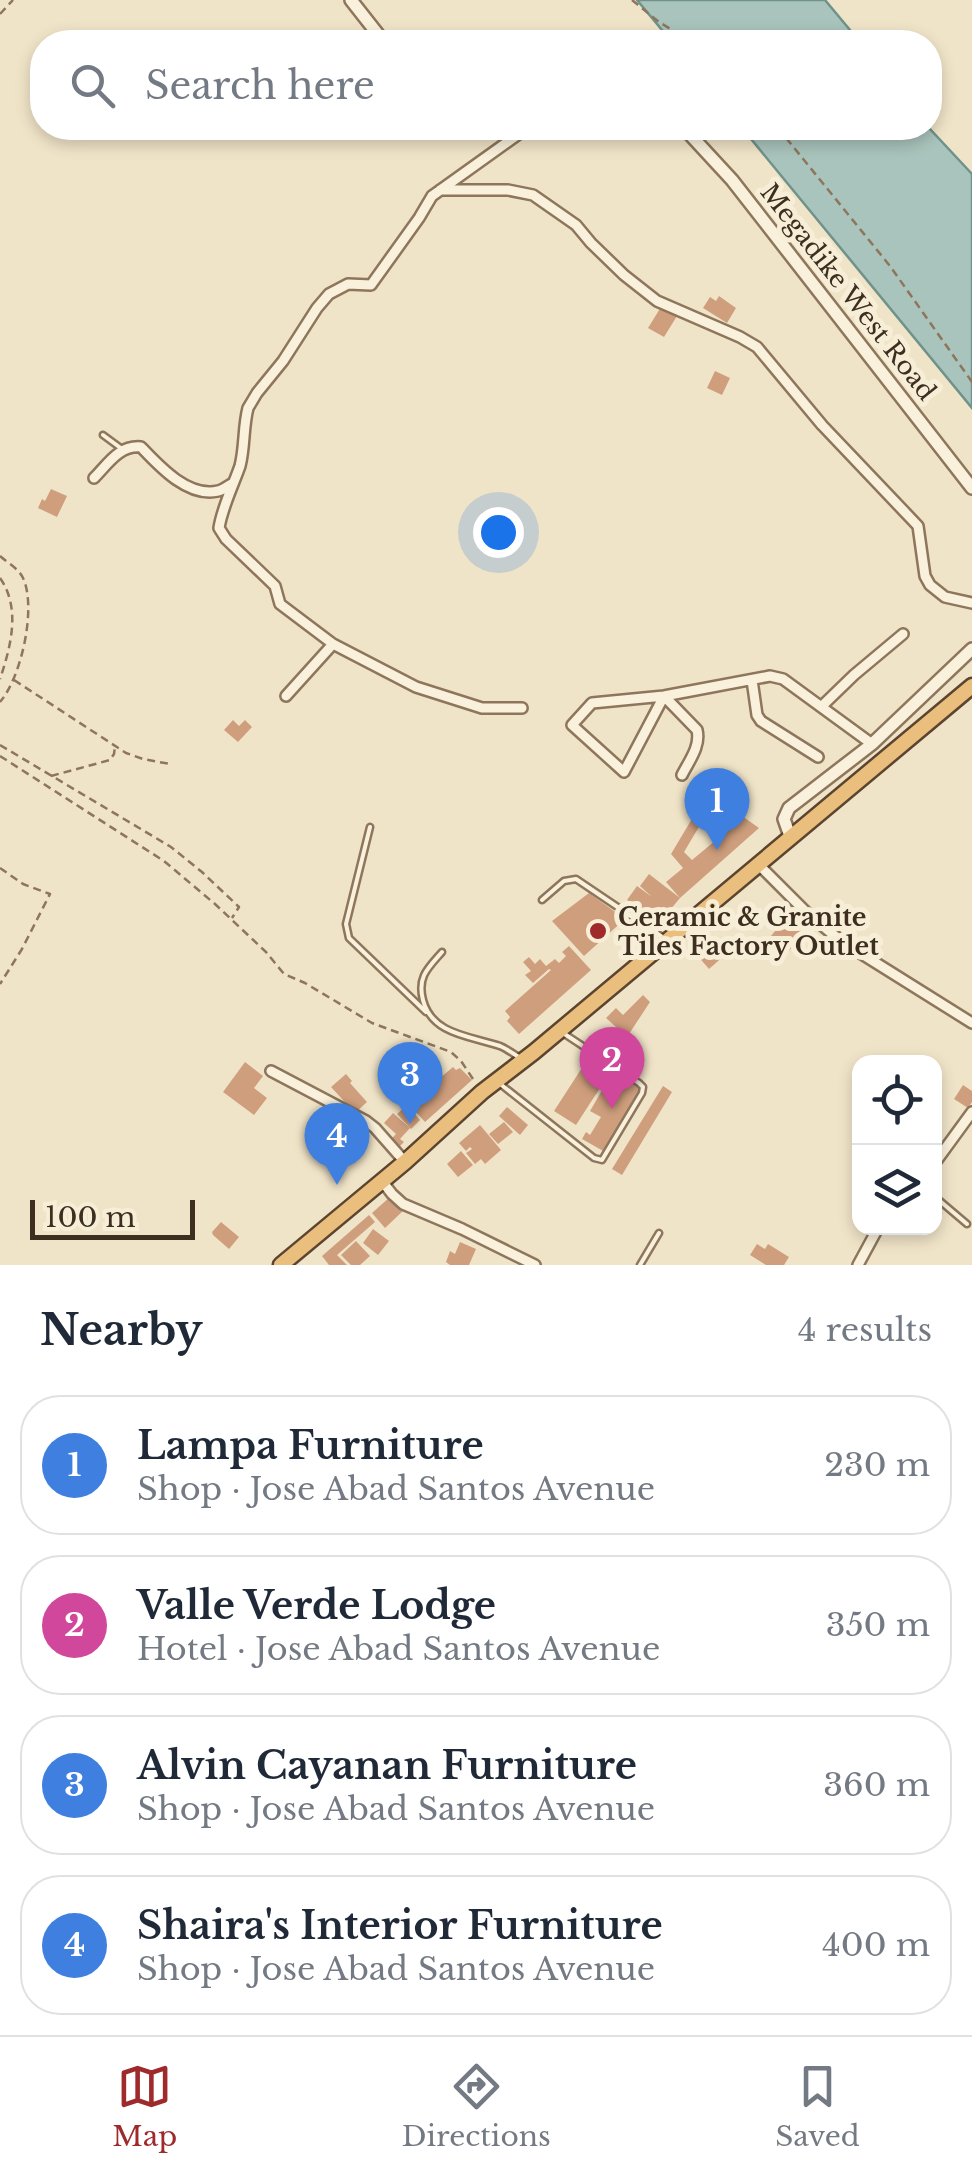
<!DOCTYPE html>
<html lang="en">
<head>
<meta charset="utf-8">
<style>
  body { margin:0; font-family:"Libre Baskerville",serif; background:#f6f6f7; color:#1f2937 }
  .controls { position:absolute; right:30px; bottom:30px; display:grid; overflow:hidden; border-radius:20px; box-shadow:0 5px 15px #0003 }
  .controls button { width:90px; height:90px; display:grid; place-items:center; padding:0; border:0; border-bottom:2px solid #e0e1e3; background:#fff; color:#1f2937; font:50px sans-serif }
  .scale { position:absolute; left:30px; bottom:25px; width:165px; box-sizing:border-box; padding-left:10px; border:5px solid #3d2e20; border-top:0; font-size:28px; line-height:35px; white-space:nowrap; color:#3d2e20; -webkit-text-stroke:8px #f7eed8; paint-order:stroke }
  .you { position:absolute; left:498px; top:532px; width:35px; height:35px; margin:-25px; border:8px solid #fff; border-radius:50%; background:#1a73e8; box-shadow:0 0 0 15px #1a73e833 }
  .badge { display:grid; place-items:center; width:65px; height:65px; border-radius:50%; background:#9e2a2b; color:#fff; font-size:32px; font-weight:700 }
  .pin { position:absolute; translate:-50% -82px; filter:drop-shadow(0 2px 5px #0008) }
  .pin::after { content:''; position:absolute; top:52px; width:35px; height:30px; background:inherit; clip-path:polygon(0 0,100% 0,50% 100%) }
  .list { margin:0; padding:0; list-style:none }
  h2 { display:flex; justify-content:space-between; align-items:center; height:130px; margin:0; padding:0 40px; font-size:42px }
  h2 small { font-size:32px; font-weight:400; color:#747a83 }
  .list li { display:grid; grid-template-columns:65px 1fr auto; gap:30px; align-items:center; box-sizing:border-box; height:140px; margin:0 20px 20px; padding:0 20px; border:2px solid #e0e1e3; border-radius:40px }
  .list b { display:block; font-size:38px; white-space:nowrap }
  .list p { margin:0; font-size:32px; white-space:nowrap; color:#747a83 }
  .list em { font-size:32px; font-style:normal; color:#747a83 }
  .icon { flex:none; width:55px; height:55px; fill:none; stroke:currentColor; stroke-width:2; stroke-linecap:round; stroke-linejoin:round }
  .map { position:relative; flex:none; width:972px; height:1265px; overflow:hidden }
  .search { position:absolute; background:#fff; box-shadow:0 5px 15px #0003; left:30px; right:30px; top:30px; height:110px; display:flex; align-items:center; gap:25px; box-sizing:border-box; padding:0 35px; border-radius:40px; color:#747a83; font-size:38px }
  .sheet { height:770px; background:#fff }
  nav { display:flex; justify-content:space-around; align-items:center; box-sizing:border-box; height:140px; border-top:2px solid #e0e1e3; background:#fff; font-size:28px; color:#747a83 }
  nav a { display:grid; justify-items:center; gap:5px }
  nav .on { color:#9e2a2b }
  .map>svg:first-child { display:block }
</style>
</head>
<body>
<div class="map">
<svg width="972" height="1265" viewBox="0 0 972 1265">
  <rect width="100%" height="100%" fill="#f0e4c8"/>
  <path fill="#a9c4bc" stroke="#6f938a" stroke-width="2.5" d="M637,0H825L860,42H672Z
    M742,128H929L972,174V408Z"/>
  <path fill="#cf9f7d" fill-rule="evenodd" d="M719,296L736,308L727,323L703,308L710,297L716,301Z
    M661,307L677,316L664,337L648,328Z
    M715,371L730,378L722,395L707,388Z
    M51,489L67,496L57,517L38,508L42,499L45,501Z
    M233,720L239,726L245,720L252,727L238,742L224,730Z
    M708,792L759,828L680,898L666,882L683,868L671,854ZM709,810L734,825L692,860L684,852Z
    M649,874L680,898L670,910L675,914L663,923L627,900L637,886L652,897L640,886Z
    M589,893L625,919L584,956L552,921Z
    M785,919L803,934L784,957L766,942Z
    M700,939L708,948L715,942L726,954L709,969L690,947Z
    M569,946L591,970L519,1034L507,1021L510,1017L505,1011L551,970L549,969L533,983L525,975L531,971L523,962L529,957L535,964L540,959L546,966L555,959L559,963L566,956L562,952Z
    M643,995L650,1002L627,1037L606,1018L616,1008L623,1015Z
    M607,1030L624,1043L611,1061L594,1048Z
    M589,1057L611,1071L576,1125L554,1111Z
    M245,1062L263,1076L254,1088L267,1098L254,1115L223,1092Z
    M453,1067L456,1070L460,1068L472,1080L425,1122L406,1101L437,1075L440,1078Z
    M346,1074L352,1081L350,1083L367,1102L355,1113L331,1087Z
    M625,1079L642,1088L605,1152L582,1139L586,1132L590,1135L601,1117L590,1111L604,1087L616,1094Z
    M963,1085L972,1091V1102L968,1108L954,1099Z
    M663,1086L672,1092L622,1175L612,1169Z
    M407,1105L420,1120L411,1129L397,1114Z
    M507,1107L528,1125L520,1135L499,1116Z
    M393,1113L410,1128L400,1139L404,1142L397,1149L389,1141L396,1134L384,1123Z
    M352,1118L369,1134L361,1143L343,1128Z
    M504,1122L513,1132L498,1144L489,1134Z
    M480,1125L501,1150L485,1164L481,1159L475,1164L466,1153L472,1149L470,1147L466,1151L459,1143Z
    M461,1151L473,1165L458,1177L447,1164Z
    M391,1196L404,1210L385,1228L372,1213Z
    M369,1215L375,1222L337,1255L347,1265H329L322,1256Z
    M221,1222L239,1237L229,1249L213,1235L212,1232Z
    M373,1229L389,1241L378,1255L363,1243Z
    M356,1241L370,1256L360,1265H351L341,1255Z
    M460,1242L476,1249L469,1265H450L446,1262L450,1251L455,1254Z
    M757,1244L765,1249L768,1244L789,1257L784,1265H766L750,1255Z"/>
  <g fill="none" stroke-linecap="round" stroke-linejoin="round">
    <g stroke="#8d765c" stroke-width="9">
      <path id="service" d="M103,435L122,449
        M370,827L346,924L349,938L426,1012
        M542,900L564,881L576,879L665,939
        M442,952C428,968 417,977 423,1000C432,1035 471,1036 500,1046C507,1049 514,1054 520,1058
        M499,1083L594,1158L602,1160L642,1093L643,1087L639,1083L563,1033
        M934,1196L967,1224
        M640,1265L659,1233"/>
    </g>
    <g stroke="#8d765c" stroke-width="14">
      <path id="minor" d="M440,190H508L533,195L576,225L591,243L624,275L657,301L740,337L757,347L822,425L918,526L925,576L930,585L945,597L972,603
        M94,478C108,464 119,445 141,447C159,466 188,498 218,491C223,490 228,486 233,483
        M752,680L757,715L761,721L818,757
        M286,696L333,644
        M822,706L854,675L903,634
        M522,708H482L416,687L333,644L280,604L275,586L226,539L219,528C222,508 233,486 240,466C245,447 243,427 248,408L257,393L283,361L317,308L329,294L348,284L371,285L419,218L432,196L527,128
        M682,775C689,761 701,746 697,730L664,696L624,772L572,725L592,703L664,696L770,676L783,679L872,744
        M757,863L806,912L841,941L972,1023
        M271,1071L366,1121L375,1128L405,1162
        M934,1164L972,1112
        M382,1181L392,1194L403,1204L462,1229L535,1265
        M858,1265L878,1228"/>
    </g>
    <g stroke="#8d765c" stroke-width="16">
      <path id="tertiary" d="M351,0L384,42
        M684,128L732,180L972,488
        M790,836L784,819L789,808L872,744L972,649"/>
    </g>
    <g stroke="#5b4430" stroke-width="19">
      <path id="trunk" d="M281,1265L405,1162L482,1092L534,1052L972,686"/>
    </g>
    <path stroke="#8d765c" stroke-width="2.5" stroke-dasharray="8 5" stroke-linecap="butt" d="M632,0L659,22L692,42
      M0,14L13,0
      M778,128L890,266L972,382
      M0,556C8,563 19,569 23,578C37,608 21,678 0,702
      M0,578C21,608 11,646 0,679
      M14,680L126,753L143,759L170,764
      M0,745L171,847L202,872L239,907L232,918
      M0,756L164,861L215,904L266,952L284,974L305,983L372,1023L451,1052L461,1061L475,1082
      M51,776L110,760L114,754L115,746
      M0,868L23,884L50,894L22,949L0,984"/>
    <use href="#service" stroke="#faf1dc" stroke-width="4"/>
    <use href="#minor" stroke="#faf1dc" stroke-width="9"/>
    <use href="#tertiary" stroke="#faf1dc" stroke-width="11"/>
    <use href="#trunk" stroke="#eabe7c" stroke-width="14"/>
  </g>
  <circle fill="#9e2a2b" stroke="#f7eed8" stroke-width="4" cx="598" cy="931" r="10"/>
  <g text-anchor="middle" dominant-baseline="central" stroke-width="10" stroke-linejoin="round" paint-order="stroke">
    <g font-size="25" fill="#3d2e20" stroke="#f7eed8">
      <text transform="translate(848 292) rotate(52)">Megadike West Road</text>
    </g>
    <g font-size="25" font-weight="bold" fill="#3d2e20" stroke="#f7eed8" text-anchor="start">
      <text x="618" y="917">Ceramic &amp; Granite<tspan x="618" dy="29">Tiles Factory Outlet</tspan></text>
    </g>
  </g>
</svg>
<div class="controls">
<button><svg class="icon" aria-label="locate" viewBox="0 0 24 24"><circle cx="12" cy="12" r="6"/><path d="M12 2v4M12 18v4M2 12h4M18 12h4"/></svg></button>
<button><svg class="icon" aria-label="layers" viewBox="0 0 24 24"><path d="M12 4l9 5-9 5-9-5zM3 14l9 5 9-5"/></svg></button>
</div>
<div class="scale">100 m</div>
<div class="you"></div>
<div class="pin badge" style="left:717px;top:850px;background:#3f7fe0">1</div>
<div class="pin badge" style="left:612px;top:1109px;background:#d1479c">2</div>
<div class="pin badge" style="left:410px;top:1124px;background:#3f7fe0">3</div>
<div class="pin badge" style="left:337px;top:1185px;background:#3f7fe0">4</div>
<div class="search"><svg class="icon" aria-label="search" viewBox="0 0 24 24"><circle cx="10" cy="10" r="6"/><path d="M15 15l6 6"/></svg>Search here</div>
</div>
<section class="sheet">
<h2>Nearby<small>4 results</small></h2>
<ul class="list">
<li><span class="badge" style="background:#3f7fe0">1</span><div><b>Lampa Furniture</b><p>Shop · Jose Abad Santos Avenue</p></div><em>230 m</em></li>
<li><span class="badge" style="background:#d1479c">2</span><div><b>Valle Verde Lodge</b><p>Hotel · Jose Abad Santos Avenue</p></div><em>350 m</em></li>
<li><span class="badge" style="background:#3f7fe0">3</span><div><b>Alvin Cayanan Furniture</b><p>Shop · Jose Abad Santos Avenue</p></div><em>360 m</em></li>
<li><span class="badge" style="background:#3f7fe0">4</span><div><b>Shaira's Interior Furniture</b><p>Shop · Jose Abad Santos Avenue</p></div><em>400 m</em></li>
</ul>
</section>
<nav>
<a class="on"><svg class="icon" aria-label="map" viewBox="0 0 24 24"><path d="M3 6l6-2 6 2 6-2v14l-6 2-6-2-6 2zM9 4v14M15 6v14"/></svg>Map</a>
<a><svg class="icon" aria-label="directions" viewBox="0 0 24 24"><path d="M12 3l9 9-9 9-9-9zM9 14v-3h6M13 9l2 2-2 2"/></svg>Directions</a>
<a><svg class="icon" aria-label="saved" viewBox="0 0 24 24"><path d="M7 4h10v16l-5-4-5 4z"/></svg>Saved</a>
</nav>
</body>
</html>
